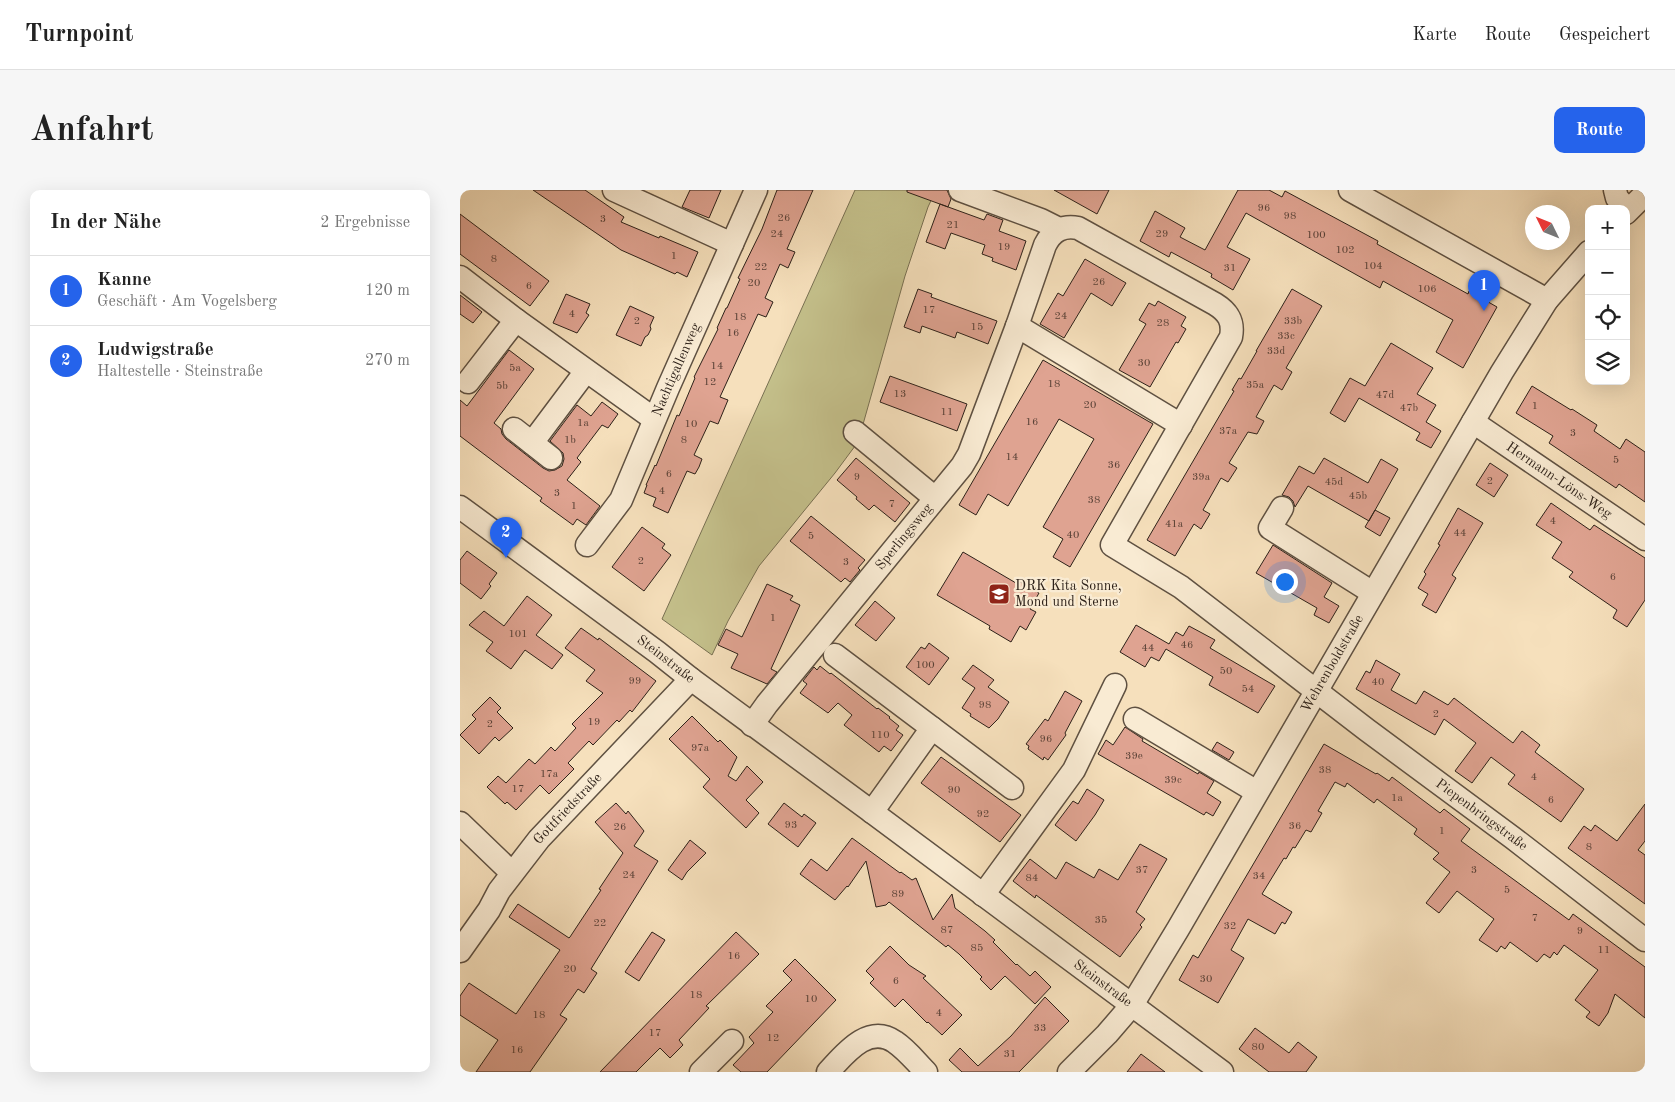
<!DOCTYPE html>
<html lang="de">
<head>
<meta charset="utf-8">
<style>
  body { margin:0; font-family:"Old Standard TT",serif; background:#f6f6f6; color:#222 }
  .controls { position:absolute; right:15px; top:15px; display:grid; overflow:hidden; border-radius:10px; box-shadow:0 5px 20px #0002 }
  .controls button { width:45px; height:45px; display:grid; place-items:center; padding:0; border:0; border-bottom:1px solid #e0e0e0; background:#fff; color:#222; font:25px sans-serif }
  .compass { position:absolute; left:1065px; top:15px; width:45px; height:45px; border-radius:50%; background:#fff; box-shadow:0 5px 20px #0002; rotate:313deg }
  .you { position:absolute; left:824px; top:391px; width:18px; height:18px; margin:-12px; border:4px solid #fff; border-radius:50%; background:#1a73e8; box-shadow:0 0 0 8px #1a73e833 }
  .badge { display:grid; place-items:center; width:32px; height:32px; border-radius:50%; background:#2563eb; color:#fff; font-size:16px; font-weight:700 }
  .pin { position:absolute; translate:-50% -41px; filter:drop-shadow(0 1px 2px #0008) }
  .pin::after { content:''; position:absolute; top:26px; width:18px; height:15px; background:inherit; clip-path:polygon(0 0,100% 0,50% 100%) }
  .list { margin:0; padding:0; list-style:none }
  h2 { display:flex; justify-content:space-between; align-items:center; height:65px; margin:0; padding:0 20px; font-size:21px }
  h2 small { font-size:16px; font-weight:400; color:#767676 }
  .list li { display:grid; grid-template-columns:32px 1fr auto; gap:15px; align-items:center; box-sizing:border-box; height:70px; padding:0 20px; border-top:1px solid #e0e0e0 }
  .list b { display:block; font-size:19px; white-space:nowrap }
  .list p { margin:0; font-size:16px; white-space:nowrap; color:#767676 }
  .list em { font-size:16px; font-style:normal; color:#767676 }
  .icon { flex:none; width:28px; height:28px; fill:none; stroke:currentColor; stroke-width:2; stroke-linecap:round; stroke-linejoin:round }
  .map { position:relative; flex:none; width:1185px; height:882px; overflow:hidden; border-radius:10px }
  header { display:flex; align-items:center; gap:30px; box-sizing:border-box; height:70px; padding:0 25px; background:#fff; border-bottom:1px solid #e0e0e0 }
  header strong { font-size:24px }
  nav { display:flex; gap:28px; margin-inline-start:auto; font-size:18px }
  .intro { display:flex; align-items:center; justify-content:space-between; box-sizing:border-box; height:120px; padding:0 30px }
  h1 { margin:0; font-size:35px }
  .button { padding:12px 22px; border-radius:10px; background:#2563eb; color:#fff; font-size:18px; font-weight:700 }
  main { display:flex; gap:30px; padding:0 30px }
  aside { flex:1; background:#fff; border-radius:10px; box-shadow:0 5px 20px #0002 }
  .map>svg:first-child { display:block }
</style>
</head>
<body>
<header>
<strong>Turnpoint</strong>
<nav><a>Karte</a><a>Route</a><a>Gespeichert</a></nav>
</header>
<div class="intro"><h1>Anfahrt</h1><a class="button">Route</a></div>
<main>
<aside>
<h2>In der Nähe<small>2 Ergebnisse</small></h2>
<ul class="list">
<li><span class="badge">1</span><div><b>Kanne</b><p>Geschäft · Am Vogelsberg</p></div><em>120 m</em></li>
<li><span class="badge">2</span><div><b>Ludwigstraße</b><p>Haltestelle · Steinstraße</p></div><em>270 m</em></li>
</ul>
</aside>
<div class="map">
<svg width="1185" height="882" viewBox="0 0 1185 882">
  <rect width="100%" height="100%" fill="#f6e0bc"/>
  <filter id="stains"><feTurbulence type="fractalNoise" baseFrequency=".004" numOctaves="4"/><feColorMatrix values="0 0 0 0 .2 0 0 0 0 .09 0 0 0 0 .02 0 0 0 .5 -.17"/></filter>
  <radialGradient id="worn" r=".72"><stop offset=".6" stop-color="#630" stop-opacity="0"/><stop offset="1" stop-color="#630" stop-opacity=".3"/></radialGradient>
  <path fill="#c4c08b" stroke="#787052" d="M395,0H476L468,17L445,86L398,252L375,283L299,376L268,431L252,465L202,429Z"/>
  <path fill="#dfa391" stroke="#2d2119" d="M73,0H125L164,27L161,32L199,48L200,46L238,62L227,87L217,82L215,84L161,60Z
    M230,0H261L249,28L222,17Z
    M317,0H353L327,59L335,62L328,78L320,74L305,108L313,112L306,127L298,124L260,207L268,210L258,234L250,231L234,265L242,269L239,277L235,284L227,281L208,323L193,316L196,308L184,303L187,295H186L195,275L196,276L217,225L219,226L222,219L235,188L234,187L258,139L257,138L266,118H267L280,89L278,88L302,39Z
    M447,0H487L491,9L488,17L447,2Z
    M594,0H649L637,24Z
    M778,0H809L822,7L825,1L918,51L917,54L1008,104L1009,101L1037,117L1003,178L976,162L993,130L923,91L920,98L786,23L767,57L790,69L773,100L751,87L752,84L711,62L709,67L680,51L695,21L725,38L720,47L745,60Z
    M480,14L524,30L527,24L543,30L539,41L566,51L556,80L532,71L533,68L522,64L525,55L491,43L485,59L466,52Z
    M0,24L89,91L70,116L0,64Z
    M625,69L666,93L652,116L631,103L604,148L580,134L598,103L603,106Z
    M458,99L472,104L471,107L537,131L528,154L497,142L495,148L462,136L460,143L444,137Z
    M832,99L862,116L826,178L832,182L822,200L814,195L796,227L804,231L797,244L788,242L769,273L777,278L768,292L761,288L743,320L750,324L741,339L734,334L715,366L687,350L774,201L772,200L779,188L781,189L797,161H796Z
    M106,104L130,114L126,123L129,125L117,143L93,133Z
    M0,105L22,122L13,133L0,124Z
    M698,111L726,127L721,136L726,139L718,153L716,152L690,197L659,180L686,134L679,130L689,113L695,116Z
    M170,116L194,127L190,136L191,139L188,145L185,147L181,156L156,145Z
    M931,153L973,178L957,204L976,215L966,232L981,241L971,258L956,250L960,243L899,208L885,232L870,223L890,188L905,196Z
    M49,160L74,179L34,233L41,239L42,244L46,249L83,278L89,281L95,280L102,276L104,269L103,263L90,251L117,215L131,226L142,212L158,224L148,238L142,235L117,268L121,272L107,290L140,316L126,335L117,329L113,335L80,311L82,308L0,246V210L7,216Z
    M583,170L693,234L610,377L593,367L603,349L583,337L634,249L599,229L548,316L528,304L516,325L499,315Z
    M430,186L507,214L497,241L420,212Z
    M1072,196L1111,220L1112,219L1137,235L1134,241L1160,259L1166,249L1185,262V312L1159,294L1156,298L1089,253L1093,246L1056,223Z
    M396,268L450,313L435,332L414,315L409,320L396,309L397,307L377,290Z
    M864,268L908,293L921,269L938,279L909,331L848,296L835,317L833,311L829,307L822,305L839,276L854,284Z
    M1030,273L1048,285L1034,307L1016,295Z
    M1091,313L1130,340L1134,335L1185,368V410L1167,437L1153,428L1157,420L1109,387L1113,382L1092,368L1102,352L1076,335Z
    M998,318L1023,333L992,385L996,388L976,423L962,415L968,404L958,398L966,384L964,382L980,355L978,354Z
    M915,320L930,328L920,346L905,337Z
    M351,326L405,370L398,378L400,380L390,392L385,388L381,392L330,351Z
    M182,337L205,354L202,358L211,365L184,401L152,377Z
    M813,355L872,393L864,407L879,416L869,433L854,425L857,418L796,383Z
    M7,361L37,383L29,394L31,396L21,409L0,393V370Z
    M503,362L556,393L557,390L579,403L570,419L576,422L566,440L560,436L551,452L529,439L530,436L477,405Z
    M307,394L333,406L330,410L340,415L311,479L317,482L307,494L271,478L278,464L258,455L266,439L282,447Z
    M67,406L92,425L76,445L103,465L92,479L65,460L51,479L26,461L33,452L9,435L24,421L44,436Z
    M415,411L435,428L416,451L395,435Z
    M676,435L709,454L716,442L723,446L729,436L755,450L750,458L815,496L798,523L749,495L753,487L706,459L699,471L691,467L685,477L660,462Z
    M121,438L138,450L139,448L196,491L172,522L170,520L159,532L157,530L133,555L129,551L108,573L114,579L89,604L80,595L56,620L47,612L45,614L27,597L38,586L46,593L69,569L75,574L91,557L95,561L116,538L112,534L143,503L126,491L135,480L105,458Z
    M469,453L489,468L469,495L446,477L461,457L465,459Z
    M916,470L940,484L931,500L956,514L964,501L988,515L994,508L1053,553L1062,541L1080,555L1075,562L1124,599L1101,632L1048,594L1055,585L1031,567L1012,593L995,581L1016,553L984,529L975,545L896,499L906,481L910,483Z
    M513,475L534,490L528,497L549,512L538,529L529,538L510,526L511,524L502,518L515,498L502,489Z
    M360,476L370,484L371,483L417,519L418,518L430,527L429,528L439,536L436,540L443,545L431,561L424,556L419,562L384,535L392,525L378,513L368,523L340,503L347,494L343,491L354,477L357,480Z
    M605,501L622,511L605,543L606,545L588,570L584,567L583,570L568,559L569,556L566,554L585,529L588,531Z
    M30,507L41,518L37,522L53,538L39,551L35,547L19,564L0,545L16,529L12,525Z
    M232,526L258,552L260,550L277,567L268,586L276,591L287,576L303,592L286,610L299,623L286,638L243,597L250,589L209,549Z
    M665,537L683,549L682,551L738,584L739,582L754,591L747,603L761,612L753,626L746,622L744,625L638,564L646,550L653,555Z
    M757,552L774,562L769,570L752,560Z
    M864,554L916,584L917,583L929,591L932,587L980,623L984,619L1010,639L1001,651L1109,730L1113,724L1185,777V828L1155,804L1148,823L1139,836L1126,827L1130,822L1115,810L1138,780L1104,755L1097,765L1094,762L1090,768L1084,764L1077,772L1050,752L1045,759L1041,756L1037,762L1019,750L1034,729L997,701L979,723L966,713L990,682L973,669L979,663L954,644L957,639L917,609L914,613L887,593L885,597L875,592L858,621L862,623L851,642L846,640L835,658L833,657L826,669L824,668L802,704L832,722L825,734L822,732L815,744L788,729L771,760L784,768L758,813L719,790L733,765L738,768Z
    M481,567L561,625L540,652L461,593Z
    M627,599L644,610L635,625L616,651L595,635L613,611L618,614Z
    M156,613L166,624L168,621L184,641L174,656L198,671L131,779L137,783L124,803L118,799L100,825L107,829L70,882H16L38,850L0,825V806L9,793L56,824L100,760L49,727L58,714L109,748L110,747L141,700L139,699L163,663L135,632Z
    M324,613L342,627L344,624L356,633L338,657L308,634Z
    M1185,614V651L1178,660L1185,665V714L1108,658L1124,636L1131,641L1135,635L1157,651Z
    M392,648L440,683L441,682L452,690L456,688L473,730L492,704L495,718L525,741L535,750L533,752L556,775L557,774L570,786L575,781L591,797L575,814L545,786L531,800L520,789L522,787L499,764L488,755L486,757L429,712L426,715L416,717L406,671L388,697L387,696L375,710L340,684L351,669L367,681Z
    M230,650L246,663L227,682L222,690L208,680Z
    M680,654L707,669L676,722L685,729L680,735L682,737L660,767L576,705L575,708L553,691L570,669L596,689L606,672L634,688L639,679L658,690Z
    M192,742L205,750L179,791L165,782Z
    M276,742L299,764L246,816L249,818L219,850L223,855L210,868L200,858L176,882H140Z
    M430,756L449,775L466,786L463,788L502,825L482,845L468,832L467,833L443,809L435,817L410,793L414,789L406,781Z
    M335,769L376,810L307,882H281L273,875L294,853L289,847L313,822L306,816L332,790L323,781Z
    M585,807L609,831L559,882H502L489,870L500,858L518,876L551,846Z
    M795,838L829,863L838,852L857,867L846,882H809L779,859Z
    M681,864L705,882H667Z"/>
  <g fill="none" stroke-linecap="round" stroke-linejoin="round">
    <g stroke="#5f5142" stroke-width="25">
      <g id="minor">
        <path d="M154,0L272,54"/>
        <path d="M500,0L581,30L599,39"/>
        <path d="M890,0L1087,110"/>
        <path d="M1155,0L1157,8L1168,20"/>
        <path d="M1166,23L1185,4"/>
        <path d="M0,87L56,130L194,229"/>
        <path d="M557,136L721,235"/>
        <path d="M8,192L56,130"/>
        <path id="s1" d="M1013,232L1185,349"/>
        <path d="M54,239L91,268"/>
        <path d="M395,242L475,308"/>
        <path d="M72,253L126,181"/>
        <path id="s2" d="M0,317L197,462L231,489L412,622L762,882"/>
        <path d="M822,318L810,338L913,403"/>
        <path id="s3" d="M127,355L161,310L208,198L296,0"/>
        <path d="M375,465L472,538L412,622"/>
        <path d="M675,529L797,602"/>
        <path id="s4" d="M292,535L307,514L502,276L509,264L557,136L585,55C592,41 603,35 618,38L755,114C768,122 774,131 771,147L652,355L721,397L907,540L1053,648L1185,750"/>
        <path d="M472,538L552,598"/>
        <path d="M0,633L52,683"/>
        <path d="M523,705L614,580L655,495"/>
        <path id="s5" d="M0,761L29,720L39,701L79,649L231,489"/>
        <path d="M241,882L272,851"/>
        <path d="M368,882C384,865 408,833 435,852C447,860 456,872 466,882"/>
        <path id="s6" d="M609,882L647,844L672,815L718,739L1042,182L1087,110L1129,62"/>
      </g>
    </g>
    <use href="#minor" stroke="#f9ebd3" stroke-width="22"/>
  </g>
  <defs>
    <g id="school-square" transform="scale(1.125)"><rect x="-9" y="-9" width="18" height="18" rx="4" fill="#8f2418" stroke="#f9ebd3"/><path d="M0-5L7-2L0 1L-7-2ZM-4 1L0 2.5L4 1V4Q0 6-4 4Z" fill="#fff"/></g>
  </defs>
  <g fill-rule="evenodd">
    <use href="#school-square" x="539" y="404"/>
  </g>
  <g text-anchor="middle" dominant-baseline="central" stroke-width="4.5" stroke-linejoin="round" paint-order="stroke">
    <g font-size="11" fill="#5a4237">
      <text x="804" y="18">96</text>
      <text x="830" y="26">98</text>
      <text x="324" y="28">26</text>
      <text x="143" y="29">3</text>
      <text x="493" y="35">21</text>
      <text x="317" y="44">24</text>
      <text x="702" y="44">29</text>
      <text x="856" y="45">100</text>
      <text x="544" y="57">19</text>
      <text x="885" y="60">102</text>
      <text x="214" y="66">1</text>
      <text x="34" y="69">8</text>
      <text x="913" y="76">104</text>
      <text x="301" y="77">22</text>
      <text x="770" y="78">31</text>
      <text x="639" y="92">26</text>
      <text x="294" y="93">20</text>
      <text x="69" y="96">6</text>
      <text x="967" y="99">106</text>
      <text x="469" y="120">17</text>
      <text x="112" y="124">4</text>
      <text x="601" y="126">24</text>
      <text x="280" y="127">18</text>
      <text x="177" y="131">2</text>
      <text x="833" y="131">33b</text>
      <text x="703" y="133">28</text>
      <text x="517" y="137">15</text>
      <text x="273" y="143">16</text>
      <text x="826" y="146">33c</text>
      <text x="816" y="161">33d</text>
      <text x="684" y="173">30</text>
      <text x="257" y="176">14</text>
      <text x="55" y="178">5a</text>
      <text x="250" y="192">12</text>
      <text x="594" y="194">18</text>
      <text x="795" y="195">35a</text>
      <text x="42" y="196">5b</text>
      <text x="440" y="204">13</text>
      <text x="925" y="205">47d</text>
      <text x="630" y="215">20</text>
      <text x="1075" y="216">1</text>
      <text x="949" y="218">47b</text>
      <text x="487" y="222">11</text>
      <text x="572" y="232">16</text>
      <text x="123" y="233">1a</text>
      <text x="231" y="234">10</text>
      <text x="768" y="241">37a</text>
      <text x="1113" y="243">3</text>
      <text x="110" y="250">1b</text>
      <text x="224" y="250">8</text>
      <text x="552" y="267">14</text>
      <text x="1156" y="270">5</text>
      <text x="654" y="275">36</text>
      <text x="209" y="284">6</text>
      <text x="397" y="287">9</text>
      <text x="741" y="287">39a</text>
      <text x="1030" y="291">2</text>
      <text x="874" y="292">45d</text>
      <text x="202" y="301">4</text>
      <text x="97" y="303">3</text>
      <text x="898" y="306">45b</text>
      <text x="634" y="310">38</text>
      <text x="432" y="314">7</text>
      <text x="114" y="316">1</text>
      <text x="1093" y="331">4</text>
      <text x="714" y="334">41a</text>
      <text x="1000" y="343">44</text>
      <text x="613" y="345">40</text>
      <text x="351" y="346">5</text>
      <text x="181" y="371">2</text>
      <text x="386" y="372">3</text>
      <text x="1153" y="387">6</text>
      <text x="313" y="428">1</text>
      <text x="58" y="444">101</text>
      <text x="727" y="455">46</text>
      <text x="688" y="458">44</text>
      <text x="465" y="475">100</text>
      <text x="766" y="481">50</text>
      <text x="175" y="491">99</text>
      <text x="918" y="492">40</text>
      <text x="788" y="499">54</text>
      <text x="525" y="515">98</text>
      <text x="976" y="524">2</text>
      <text x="134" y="532">19</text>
      <text x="30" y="534">2</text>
      <text x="420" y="545">110</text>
      <text x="586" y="549">96</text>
      <text x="240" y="558">97a</text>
      <text x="674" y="566">39e</text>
      <text x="865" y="580">38</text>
      <text x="89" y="584">17a</text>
      <text x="1074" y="587">4</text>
      <text x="713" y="590">39c</text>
      <text x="58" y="599">17</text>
      <text x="494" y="600">90</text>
      <text x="937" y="608">1a</text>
      <text x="1091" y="610">6</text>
      <text x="523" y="624">92</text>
      <text x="331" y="635">93</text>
      <text x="835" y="636">36</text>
      <text x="160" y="637">26</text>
      <text x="982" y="641">1</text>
      <text x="1129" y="657">8</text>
      <text x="682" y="680">37</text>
      <text x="1014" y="680">3</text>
      <text x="169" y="685">24</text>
      <text x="799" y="686">34</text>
      <text x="572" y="688">84</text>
      <text x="1047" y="700">5</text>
      <text x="438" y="704">89</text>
      <text x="1075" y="728">7</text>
      <text x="641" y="730">35</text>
      <text x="140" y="733">22</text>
      <text x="770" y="736">32</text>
      <text x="487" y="740">87</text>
      <text x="1120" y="741">9</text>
      <text x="517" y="758">85</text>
      <text x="1144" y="760">11</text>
      <text x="274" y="766">16</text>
      <text x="110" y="779">20</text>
      <text x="746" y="789">30</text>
      <text x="436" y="791">6</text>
      <text x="236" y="805">18</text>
      <text x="351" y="809">10</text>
      <text x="479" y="823">4</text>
      <text x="79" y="825">18</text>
      <text x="580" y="838">33</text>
      <text x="195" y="843">17</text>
      <text x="313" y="848">12</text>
      <text x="798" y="857">80</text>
      <text x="57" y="860">16</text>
      <text x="550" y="864">31</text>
    </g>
    <g font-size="14" fill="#2d2119" stroke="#f9ebd3">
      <text stroke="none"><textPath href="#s3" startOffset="198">Nachtigallenweg</textPath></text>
      <text stroke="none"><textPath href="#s1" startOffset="104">Hermann-Löns-Weg</textPath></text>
      <text stroke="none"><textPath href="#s4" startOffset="242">Sperlingsweg</textPath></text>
      <text stroke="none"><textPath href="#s2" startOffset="256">Steinstraße</textPath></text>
      <text stroke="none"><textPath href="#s6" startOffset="488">Wehrenboldstraße</textPath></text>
      <text stroke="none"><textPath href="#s5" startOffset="179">Gottfriedstraße</textPath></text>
      <text stroke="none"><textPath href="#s4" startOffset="1504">Piepenbringstraße</textPath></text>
      <text stroke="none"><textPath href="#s2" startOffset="800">Steinstraße</textPath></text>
    </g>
    <g font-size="14" fill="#2d2119" stroke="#f9ebd3" text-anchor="start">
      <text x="555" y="396">DRK Kita Sonne,<tspan x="555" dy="16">Mond und Sterne</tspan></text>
    </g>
  </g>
  <rect width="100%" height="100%" filter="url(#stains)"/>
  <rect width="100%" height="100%" fill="url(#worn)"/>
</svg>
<div class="controls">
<button>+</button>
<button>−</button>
<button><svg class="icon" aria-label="locate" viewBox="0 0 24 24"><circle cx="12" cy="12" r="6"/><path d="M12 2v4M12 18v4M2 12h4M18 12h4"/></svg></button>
<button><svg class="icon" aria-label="layers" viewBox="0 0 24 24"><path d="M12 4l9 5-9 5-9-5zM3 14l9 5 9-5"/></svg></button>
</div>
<svg class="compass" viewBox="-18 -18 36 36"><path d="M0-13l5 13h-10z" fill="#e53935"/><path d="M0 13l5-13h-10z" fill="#767676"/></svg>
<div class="you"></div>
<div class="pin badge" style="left:1024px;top:121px">1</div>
<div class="pin badge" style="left:46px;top:368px">2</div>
</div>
</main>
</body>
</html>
